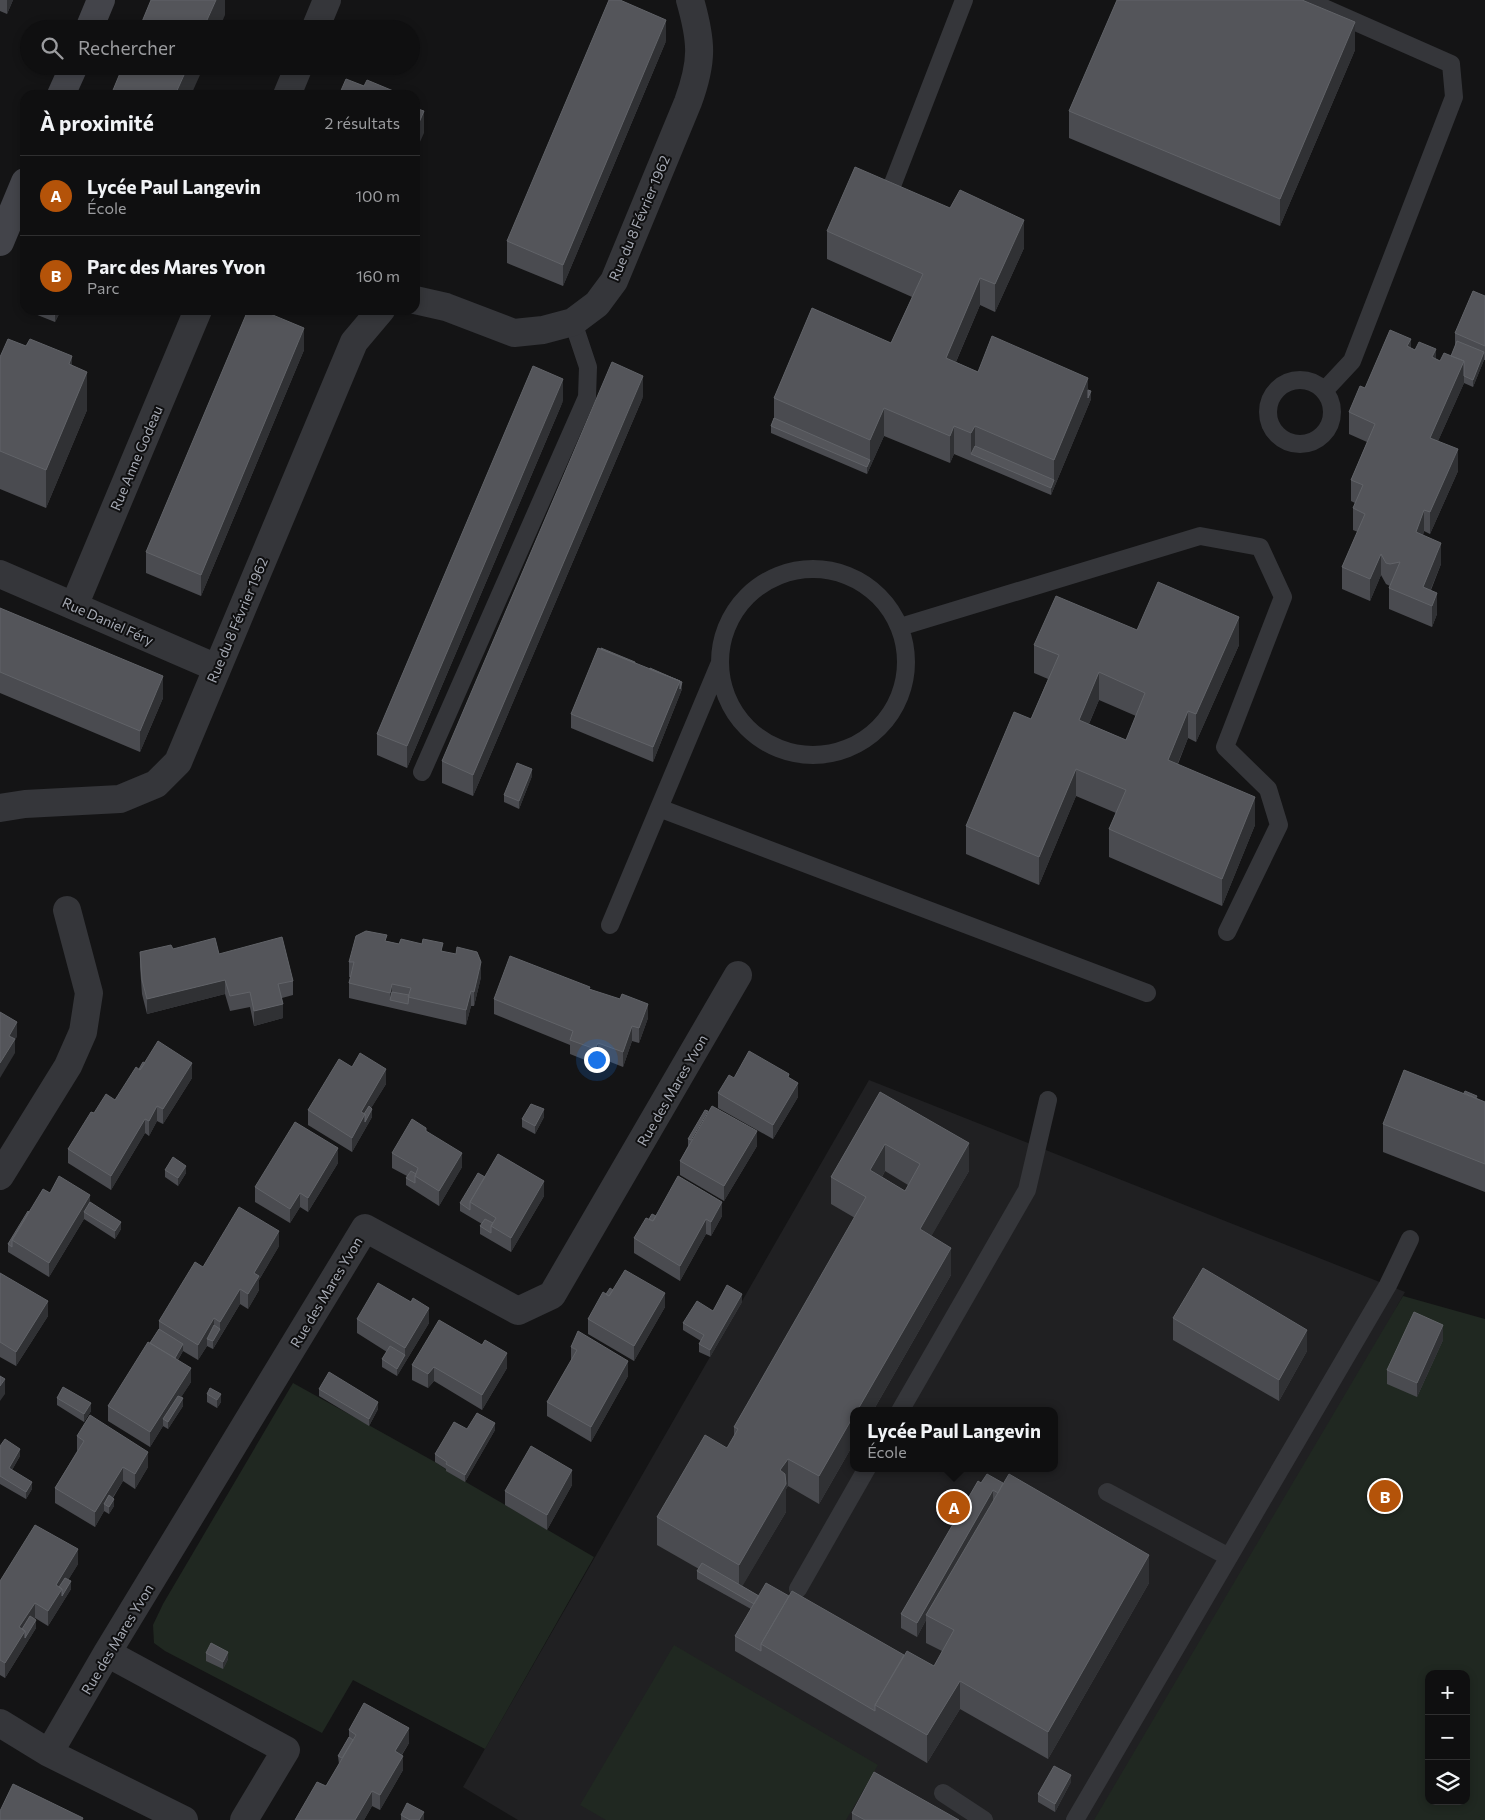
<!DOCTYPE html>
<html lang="fr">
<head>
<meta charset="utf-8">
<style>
  body { margin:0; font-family:Commissioner,sans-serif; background:#181819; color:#f1f3f6 }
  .controls { position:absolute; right:15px; bottom:15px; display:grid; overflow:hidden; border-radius:10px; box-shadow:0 2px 8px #0003 }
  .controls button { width:45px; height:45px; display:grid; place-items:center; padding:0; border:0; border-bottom:1px solid #2f2f30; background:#0f0f10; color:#f1f3f6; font:25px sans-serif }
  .you { position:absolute; left:596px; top:1059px; width:18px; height:18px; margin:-12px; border:4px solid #fff; border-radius:50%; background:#1a73e8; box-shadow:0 0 0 8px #1a73e833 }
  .badge { display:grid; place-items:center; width:32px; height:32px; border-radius:50%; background:#b45309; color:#fff; font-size:16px; font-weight:700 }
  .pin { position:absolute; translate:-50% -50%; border:2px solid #fff; box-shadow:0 1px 5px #0006 }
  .popup { position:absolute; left:850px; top:1407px; width:208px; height:65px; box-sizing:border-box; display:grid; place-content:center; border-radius:10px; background:#0f0f10; filter:drop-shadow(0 1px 4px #0005); font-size:16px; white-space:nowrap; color:#9b9c9f }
  .popup b { font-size:19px; color:#f1f3f6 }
  .popup::after { content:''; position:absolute; left:50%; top:100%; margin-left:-10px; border:10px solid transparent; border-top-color:#0f0f10 }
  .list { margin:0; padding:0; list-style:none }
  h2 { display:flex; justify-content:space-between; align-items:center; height:65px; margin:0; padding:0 20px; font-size:21px }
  h2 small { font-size:16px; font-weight:400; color:#9b9c9f }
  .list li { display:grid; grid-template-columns:32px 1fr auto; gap:15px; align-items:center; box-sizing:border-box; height:80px; padding:0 20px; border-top:1px solid #2f2f30 }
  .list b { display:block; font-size:19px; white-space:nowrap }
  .list p { margin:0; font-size:16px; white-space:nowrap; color:#9b9c9f }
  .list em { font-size:16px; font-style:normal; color:#9b9c9f }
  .icon { flex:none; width:28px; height:28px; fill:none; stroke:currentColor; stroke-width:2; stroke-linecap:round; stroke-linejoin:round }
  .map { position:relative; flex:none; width:1485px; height:1820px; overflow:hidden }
  .search { position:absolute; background:#0f0f10; box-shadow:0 2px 8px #0003; left:20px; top:20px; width:400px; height:55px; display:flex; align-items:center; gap:12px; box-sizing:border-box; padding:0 18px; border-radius:28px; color:#9b9c9f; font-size:19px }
  .panel { position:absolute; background:#0f0f10; box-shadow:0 2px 8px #0003; left:20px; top:90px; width:400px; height:225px; border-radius:15px }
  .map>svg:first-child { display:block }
</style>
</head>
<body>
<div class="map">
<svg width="1485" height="1820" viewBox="0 0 1485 1820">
  <rect width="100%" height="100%" fill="#141415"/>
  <path fill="#202022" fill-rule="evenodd" d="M869,1080L1405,1292L1112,1820H518L463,1787ZM854,1411H1054V1468H854Z"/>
  <path fill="#202821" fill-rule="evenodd" d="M1403,1296L1485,1319V1820H1094ZM1429,1674H1466V1801H1429Z
    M293,1383L435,1462L447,1470V1471L594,1557L485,1749L353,1680L322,1733L165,1651L154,1643L153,1625L163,1604Z
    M674,1645L878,1765L846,1820H606L580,1805Z"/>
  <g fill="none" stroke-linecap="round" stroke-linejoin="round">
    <path stroke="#35363a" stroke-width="18" d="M1306,0L1451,64L1454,97L1352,361L1324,391
      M890,191L964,0
      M1268 412a32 32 0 1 1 64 0a32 32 0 1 1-64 0Z
      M720 662a93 93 0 1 1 186 0a93 93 0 1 1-186 0Z
      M900,627L1200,536L1260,547L1283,597L1225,747L1268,789L1279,825L1227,932
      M422,772L587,397L588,367L573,322
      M659,808L1147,993
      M610,925L719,665
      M900,1411L1027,1190L1048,1100
      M1107,1492L1229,1557
      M798,1589L867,1468
      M943,1793L984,1820
      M1075,1820L1388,1285L1410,1239"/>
    <path stroke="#35363a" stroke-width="28" d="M315,29L327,0
      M287,95L299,66
      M415,300L446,307L514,333L543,330L573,322L597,304L614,281L688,102C703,61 702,42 690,0
      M0,574L217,668
      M74,606L198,310
      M0,808L25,804L120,799L156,784L178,762L354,342L381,310
      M0,1176L68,1066L83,1032L89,993L67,910
      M107,1653L286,1750L244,1820
      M0,1723L49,1753L184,1820
      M49,1753L107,1653L365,1228L518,1311L552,1295L738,975"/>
    <path stroke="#43444a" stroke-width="28" d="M89,29L101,0
      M61,95L74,66
      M0,242L25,182"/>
  </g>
  <path fill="#4a4b50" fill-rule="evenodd" d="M0,0H13L7,14L0,11Z
    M666,41L563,286L507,263V241Z
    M1355,50L1280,226L1069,138V111Z
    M827,231L1024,248L995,312L980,305L956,362L978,372L1088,390L1091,399L1051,495L954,454L950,463L884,436L867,474L771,433V426L774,418V398L891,343L912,297L827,259Z
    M1485,296V360H1484L1473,387L1464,383L1438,441L1458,471L1430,534L1424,531L1423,535L1441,564L1431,590L1437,614L1432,627L1389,609V588L1390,586L1386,584L1381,575L1370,601L1342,589V567L1358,532L1353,530V508L1355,503L1351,501V480L1367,442L1349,434V412L1365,388L1411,348L1440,361L1451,356L1455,347V333Z
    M35,310H61L55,322L35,314Z
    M270,310V314L304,350L201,596L146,573V552Z
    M0,357L72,365L87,410L46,508L0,489Z
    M643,397L473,796L442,783V761Z
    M563,401L407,768L377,755V734Z
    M0,608L163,698L140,752L0,693Z
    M1137,630L1239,645L1196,742L1188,738L1178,764L1255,825L1222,906L1109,857V829L1116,813L1076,796L1039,885L966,854V826L1031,719L1048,679L1034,673V645ZM1099,700L1136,716L1126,740L1089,724Z
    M635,663L682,689L653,762L571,728V714Z
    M532,776L519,809L504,802V795Z
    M387,941L399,944L443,951L481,977L474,1006H471L466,1025L349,998V983L351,977H349V962Z
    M173,949L219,954L293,981V995L282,998L283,1018L254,1026L250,1007L230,1011L225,994L147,1014L142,994L140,967V952Z
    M590,989L648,1018L639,1043L632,1041L623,1067L598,1057L595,1064L570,1054V1045L494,1014V999Z
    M352,1067L386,1084L371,1108L372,1117L352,1152L308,1125V1110Z
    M139,1069L192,1078L163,1124L157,1121L149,1136L145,1133L111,1190L68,1163V1149L115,1100Z
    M734,1078L798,1097L773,1139L718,1108V1093Z
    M880,1092L969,1171L931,1236L951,1275L873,1411H854V1443L819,1504L788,1486L786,1489V1512L742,1586L759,1596H789L904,1655L934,1666L942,1651L926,1643V1620L917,1637L901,1628V1614L978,1481L1149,1583L1048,1759L960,1709L927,1763L735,1651V1636L751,1609L697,1579V1571L699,1569L657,1545V1517L727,1448L734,1436V1427L855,1218L831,1204V1177ZM885,1171L908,1185L905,1191L882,1177Z
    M1477,1098L1485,1102V1192L1383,1152V1124Z
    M544,1117L535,1134L522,1127V1119Z
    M426,1131L462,1167L439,1206L406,1185V1178L407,1176L392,1168V1153Z
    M688,1139L757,1146L724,1201L680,1175V1161L688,1146Z
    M338,1163L308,1212L300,1207L290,1223L255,1202V1187Z
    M165,1170L186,1173L178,1186L165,1177Z
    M485,1177L544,1196L511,1252L480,1234V1226L482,1224L460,1211V1203Z
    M50,1193L90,1202L121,1229L115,1239L84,1219L49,1277L8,1252V1244L29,1212Z
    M656,1216H722L711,1236L706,1234L680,1281L634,1253V1238L649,1219Z
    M279,1246L259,1280V1290L248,1309L240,1304L213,1349L207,1346L198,1360L183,1351L178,1360L191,1382L181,1397L183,1406L168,1429L163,1426L150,1447L108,1421V1406L159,1329V1321L203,1267Z
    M0,1273L48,1316L16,1366L0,1357Z
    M606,1294L665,1307L634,1361L588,1334V1319Z
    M742,1302L710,1357L699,1352V1344L701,1341L683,1330V1323L713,1311Z
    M1173,1318L1307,1351L1279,1401L1173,1340Z
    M357,1319L429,1323L397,1376L382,1367V1359L387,1352L357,1333Z
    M1443,1340L1417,1397L1387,1384V1370Z
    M571,1347L628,1376L591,1442L547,1416V1402L571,1361Z
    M412,1365L507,1368L482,1410L434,1381L428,1388L412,1380Z
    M319,1389L378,1409L369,1426L319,1396Z
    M207,1394L221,1402L217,1408L207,1402Z
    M57,1398L91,1411L84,1422L57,1405Z
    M467,1429L495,1430L465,1482L446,1471V1469L435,1462V1454Z
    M77,1436L148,1467L135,1489L123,1481L113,1498L114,1506L109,1514L104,1511L95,1527L55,1503V1488L77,1451Z
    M0,1446L20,1456L12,1470L32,1489L26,1499L0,1484Z
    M572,1485L547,1530L505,1505V1491Z
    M78,1564L68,1580L71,1589L48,1626L35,1618L34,1619L36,1628L5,1678L0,1675V1581Z
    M206,1653L228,1659L223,1669L206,1661Z
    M349,1730L409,1743L402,1755L403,1770L380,1810L372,1806L364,1820H295L300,1811L326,1786L339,1764L338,1756L349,1737Z
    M1071,1782L1055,1812L1038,1802V1794Z
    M852,1813L959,1820H852Z
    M401,1815L424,1819L423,1820H401Z"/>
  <path fill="#303134" d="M7,0H13L7,14Z
    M216,0H225V15L219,29H203Z
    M666,20V41L563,286V265Z
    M1355,22V50L1280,226V199Z
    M188,66H204L191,95H175Z
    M424,111V133L415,153V132Z
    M1024,220V248L995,312V284Z
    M980,278V305L946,385V358Z
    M58,310H61L55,322V315Z
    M304,328V350L201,596V575Z
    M1411,339V360L1407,346Z
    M1436,349V370L1432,357Z
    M1484,352V360L1473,387V380Z
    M72,356V394L69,364Z
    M1464,361V383L1430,459V438Z
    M87,372V410L46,508V470Z
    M643,376V397L473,796V775Z
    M1088,378V398L1091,391V399L1051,495V488L1054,480V460Z
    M563,379V401L407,768V746Z
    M884,408V436L867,474V467L870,460V440Z
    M954,426V454L950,463V436Z
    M975,426V453L971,454V461V433Z
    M1458,449V471L1430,534V512Z
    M1424,510V531L1416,553V532Z
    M1441,543V564L1425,603L1423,587Z
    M1381,554V575L1370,601V579Z
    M1437,593V614L1432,627V606Z
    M1239,617V645L1196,742V714Z
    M1099,672V700L1079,747V720Z
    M163,676V698L140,752V731Z
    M680,681L682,682V689L653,762V747Z
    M1188,711V738L1168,787V760Z
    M532,769V776L519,809V801Z
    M1076,769V796L1039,885V857Z
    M1255,797V825L1222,906V879Z
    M481,962V977L474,1006V992Z
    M225,980V994L147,1014V999Z
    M392,984V999L390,1000V993Z
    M471,991V1006L466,1025V1010Z
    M283,1004V1018L254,1026V1011Z
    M648,1004V1018L639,1043V1028Z
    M17,1022V1037L15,1040V1053L0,1078V1063L9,1036Z
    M632,1026V1041L623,1067V1052Z
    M598,1043V1057L595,1064V1049Z
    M192,1063V1078L163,1124V1109Z
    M386,1069V1084L365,1118L372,1109V1117L352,1152V1138L361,1112Z
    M798,1083V1097L773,1139V1125Z
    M157,1106V1121L149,1136V1121Z
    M544,1109V1117L535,1134V1126Z
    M145,1119V1133L111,1190V1176Z
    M757,1131V1146L724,1201V1186Z
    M969,1143V1171L920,1256V1229Z
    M885,1144V1171L870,1198V1170Z
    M338,1148V1163L308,1212V1198Z
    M462,1153V1167L439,1206V1191Z
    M186,1166V1173L178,1186V1178Z
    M544,1181V1196L511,1252V1238Z
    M300,1193V1207L290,1223V1209Z
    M90,1195V1210L84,1212V1219L49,1277V1263Z
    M722,1202V1216L711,1236V1222Z
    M706,1219V1234L680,1281V1266Z
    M121,1222V1229L115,1239V1231Z
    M279,1231V1246L259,1280V1290L248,1309V1294L254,1273Z
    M951,1248V1275L873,1411H857Z
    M240,1289V1304L220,1337V1322Z
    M665,1293V1307L634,1361V1346Z
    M742,1294V1302L710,1357V1350Z
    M48,1301V1316L16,1366V1352Z
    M429,1308V1323L397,1376V1369L405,1355V1348Z
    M214,1318V1333L207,1339V1346L198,1360V1345Z
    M1443,1325V1340L1417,1397V1383Z
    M220,1329V1337L213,1349V1341Z
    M1307,1330V1351L1279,1401V1380Z
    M183,1344V1351L171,1371V1363Z
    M507,1353V1368L482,1410V1395Z
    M628,1361V1376L591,1442V1427Z
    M434,1367V1381L428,1388V1374Z
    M191,1368V1382L166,1421L163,1419V1426L150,1447V1432Z
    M5,1379V1394L0,1401V1386Z
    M221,1394V1402L217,1408V1400Z
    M183,1398V1406L168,1429V1422Z
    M378,1402V1409L369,1426V1419Z
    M91,1403V1411L84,1422V1414Z
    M854,1415V1443L819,1504V1476Z
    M495,1423V1430L465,1482V1475Z
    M20,1449V1456L9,1475V1468Z
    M148,1452V1467L135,1489V1474Z
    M788,1459V1486L786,1489V1512L739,1592V1565L780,1470Z
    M123,1467V1481L107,1506L104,1504V1511L95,1527V1512Z
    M572,1470V1485L547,1530V1515Z
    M32,1482V1489L26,1499V1492Z
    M993,1490V1505L926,1615V1620L917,1637V1623Z
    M114,1499V1506L109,1514V1507Z
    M78,1549V1564L62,1590L71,1581V1589L48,1626V1611L56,1585Z
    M1149,1555V1583L1048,1759V1732Z
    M35,1603V1618L25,1633L36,1620V1628L5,1678V1663L19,1627Z
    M228,1652V1659L223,1669V1662Z
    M960,1681V1709L927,1763V1735Z
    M409,1728V1743L395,1765V1751Z
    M403,1756V1770L380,1810V1795Z
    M1071,1775V1782L1055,1812V1804Z
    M372,1791V1806L364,1820H355Z
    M424,1812V1819L423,1820H419Z"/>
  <path fill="#54555a" stroke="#616368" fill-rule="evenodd" d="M151,0H216L203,29H139Z
    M609,0H620L666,20L563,265L507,241Z
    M1117,0H1302L1355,22L1280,199L1069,111Z
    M123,66H188L175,95H111Z
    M346,79L364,86L367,80L403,95H339Z
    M415,108L424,111L415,132Z
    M855,167L950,208L960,190L1024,220L995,284L980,278L946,358L978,372L992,336L1088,378L1054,460L975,426L971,433L954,426L950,436L884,408L870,440L774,398L812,308L891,343L923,274L827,231Z
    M1473,291L1485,296V346L1455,333Z
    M44,310H58L55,315Z
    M248,310H269L268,313L304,328L201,575L146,552Z
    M1390,330L1411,339L1407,346L1415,350L1419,342L1436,349L1432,357L1440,361L1444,353L1464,361L1430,438L1458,449L1430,512L1424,510L1416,532L1441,543L1423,587L1437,593L1432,606L1389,588L1400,562L1390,564L1386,563L1381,554L1370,579L1342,567L1365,514L1353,508L1363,485L1351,480L1375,424L1349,412L1360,386L1365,388Z
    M8,339L26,346L30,339L72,356L69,364L87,372L46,470L0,451V357Z
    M1457,341L1484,352L1473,380L1464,376V361L1451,356Z
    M612,362L643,376L473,775L442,761Z
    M533,366L563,379L407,746L377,734Z
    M1088,390L1091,391L1088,398Z
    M774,418L870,460L867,467L771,426Z
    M975,446L1054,480L1051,488L971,454Z
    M1158,582L1239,617L1196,714L1188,711L1168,760L1255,797L1222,879L1109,829L1126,790L1076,769L1039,857L966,826L1014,712L1031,719L1059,655L1034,645L1056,596L1137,630ZM1099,672L1145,693L1126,740L1079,720Z
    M0,608L163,676L140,731L0,672Z
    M598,648L680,681L653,747L571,714Z
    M601,648L635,662V663L601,649Z
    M650,668L682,682L680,689V681L649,669Z
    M517,763L532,769L519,801L504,795Z
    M366,931L387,935L385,941L399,944L401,939L422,944L423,939L443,943L441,951L456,954L457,947L477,952L481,962L474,992L471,991L466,1010L408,997L411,988L392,984L390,993L349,983L354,962H349L356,936Z
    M282,937L293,981L278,984L283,1004L254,1011L250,992L230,996L225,980L147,999L142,980L140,952L171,945L173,949L215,938L219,954Z
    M510,956L590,987L589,989L620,999L622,994L648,1004L639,1028L632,1026L623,1052L598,1043L595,1049L570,1040L573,1031L494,999Z
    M392,992L409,995L408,1004L390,1000Z
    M0,1012L17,1022L9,1036L15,1039L0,1063Z
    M158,1041L192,1063L163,1109L157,1106L149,1121L145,1119L111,1176L68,1149L91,1112L94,1113L106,1094L115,1100L136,1067L140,1070Z
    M749,1051L789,1074L788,1077L798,1083L773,1125L718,1093L729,1075L734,1078Z
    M360,1053L386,1069L361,1112L365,1114L352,1138L308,1110L339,1059L352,1067Z
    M143,1062L145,1063L140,1070L139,1069Z
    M1404,1070L1485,1102V1164L1383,1124Z
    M1465,1091L1477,1096L1476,1098L1464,1093Z
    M880,1092L969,1143L920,1229L951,1248L857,1411H854V1415L819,1476L788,1459L780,1470L785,1474L786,1484L739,1565L657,1517L705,1435L727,1448L738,1429L734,1427L866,1197L831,1177ZM885,1144L920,1164L905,1191L870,1170Z
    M531,1104L544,1109L535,1126L522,1119Z
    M369,1106L372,1109L365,1122V1114H364Z
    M712,1106L757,1131L724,1186L680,1161Z
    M705,1110L708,1111L691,1140L688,1139Z
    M412,1119L426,1128V1131L462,1153L439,1191L415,1176L418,1168L392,1153Z
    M295,1122L338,1148L308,1198L300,1193L290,1209L255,1187Z
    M498,1154L544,1181L511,1238L491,1226L496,1218L470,1202Z
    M173,1157L186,1166L178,1178L165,1170Z
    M411,1171L416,1174L415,1176V1183L406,1178Z
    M478,1173L485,1177L470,1202V1210L460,1203Z
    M59,1176L90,1195L49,1263L12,1240L43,1189L50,1193Z
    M678,1176L722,1202L711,1222L706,1219L680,1266L634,1238L646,1218L653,1221Z
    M90,1202L121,1222L115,1231L84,1212Z
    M239,1207L279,1231L254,1273L259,1276L248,1294L240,1289L220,1322L214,1318L198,1345L159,1321L195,1262L203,1267Z
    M28,1211L29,1212L12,1240V1247L8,1244Z
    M652,1214L656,1216L653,1221L649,1219Z
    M485,1219L493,1223L491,1226V1233L480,1226Z
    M1203,1268L1307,1330L1279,1380L1173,1318Z
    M625,1270L665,1293L634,1346L588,1319L603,1292L609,1296Z
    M0,1273L48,1301L16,1352L0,1342Z
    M378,1283L411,1302L413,1298L429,1308L405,1348L357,1319Z
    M727,1285L742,1294L710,1350L699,1344L704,1335L683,1323L697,1301L713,1311Z
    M610,1288L613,1290L609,1296L606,1294Z
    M1414,1312L1443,1325L1417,1383L1387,1370Z
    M439,1320L482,1345L485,1340L507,1353L482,1395L434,1367L428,1374L412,1365Z
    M214,1325L220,1329L213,1341L207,1339Z
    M159,1329L183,1344L175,1358L150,1343Z
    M578,1331L628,1361L591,1427L547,1402L577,1350L571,1347Z
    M148,1342L191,1368L150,1432L108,1406Z
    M390,1346L405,1355L397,1369L382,1359Z
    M329,1372L378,1402L369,1419L319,1389Z
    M0,1376L5,1379L0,1386Z
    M63,1387L91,1403L84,1414L57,1398Z
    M210,1388L221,1394L217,1400L207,1394Z
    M178,1396L183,1398L168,1422L163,1419Z
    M477,1413L495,1423L465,1475L446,1464L447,1462L435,1454L454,1422L467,1429Z
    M90,1415L148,1452L135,1474L123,1467L95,1512L55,1488L84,1441L77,1436Z
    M5,1439L20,1449L9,1468L32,1482L26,1492L0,1476V1446Z
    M531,1446L572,1470L547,1515L505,1491Z
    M987,1474L1003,1483L998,1493L993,1490L917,1623L901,1614L978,1481L981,1483Z
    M1009,1474L1149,1555L1048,1732L960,1681L927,1735L875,1705L907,1651L934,1666L954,1630L926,1615Z
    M109,1495L114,1499L109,1507L104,1504Z
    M35,1525L78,1549L56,1585L62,1589L48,1611L35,1603L19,1627L25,1631L5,1663L0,1660V1581Z
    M702,1563L759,1596L754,1604L697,1571Z
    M65,1578L71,1581L62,1596V1589L59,1587Z
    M766,1583L789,1596L761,1644V1651L735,1636Z
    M792,1591L904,1655L875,1705V1711L761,1644Z
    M30,1616L36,1620L25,1638V1631L22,1629Z
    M211,1643L228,1652L223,1662L206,1653Z
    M364,1703L409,1728L395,1751L403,1756L380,1795L372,1791L355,1820H295L317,1782L326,1786L356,1735L349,1730Z
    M349,1737L353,1740L342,1758L338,1756Z
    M1054,1766L1071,1775L1055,1804L1038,1794Z
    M874,1772L959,1820H865L852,1813Z
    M13,1784L83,1818L82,1820H0V1811Z
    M407,1803L424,1812L419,1820H410L401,1815Z"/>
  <g text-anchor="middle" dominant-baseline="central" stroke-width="4" stroke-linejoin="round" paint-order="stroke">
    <g font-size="14" fill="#a6aab4" stroke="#0f0f10">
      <text transform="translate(639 218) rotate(-67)">Rue du 8 Février 1962</text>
      <text transform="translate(136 458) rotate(-67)">Rue Anne Godeau</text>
      <text transform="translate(237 620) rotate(-67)">Rue du 8 Février 1962</text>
      <text transform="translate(108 621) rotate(24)">Rue Daniel Féry</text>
      <text transform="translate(672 1090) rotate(-60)">Rue des Mares Yvon</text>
      <text transform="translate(326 1292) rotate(-59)">Rue des Mares Yvon</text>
      <text transform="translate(117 1639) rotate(-59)">Rue des Mares Yvon</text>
    </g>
  </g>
</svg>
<div class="controls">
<button>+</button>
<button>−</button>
<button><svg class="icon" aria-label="layers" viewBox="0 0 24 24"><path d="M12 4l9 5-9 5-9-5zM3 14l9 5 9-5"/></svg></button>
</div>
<div class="you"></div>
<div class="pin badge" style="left:954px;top:1507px">A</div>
<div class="popup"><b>Lycée Paul Langevin</b>École</div>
<div class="pin badge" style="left:1385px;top:1496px">B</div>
<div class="search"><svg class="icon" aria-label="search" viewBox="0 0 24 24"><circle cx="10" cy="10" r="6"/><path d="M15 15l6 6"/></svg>Rechercher</div>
<section class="panel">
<h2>À proximité<small>2 résultats</small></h2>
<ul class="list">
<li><span class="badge">A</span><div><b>Lycée Paul Langevin</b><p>École</p></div><em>100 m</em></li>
<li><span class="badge">B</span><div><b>Parc des Mares Yvon</b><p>Parc</p></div><em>160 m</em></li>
</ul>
</section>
</div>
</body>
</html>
